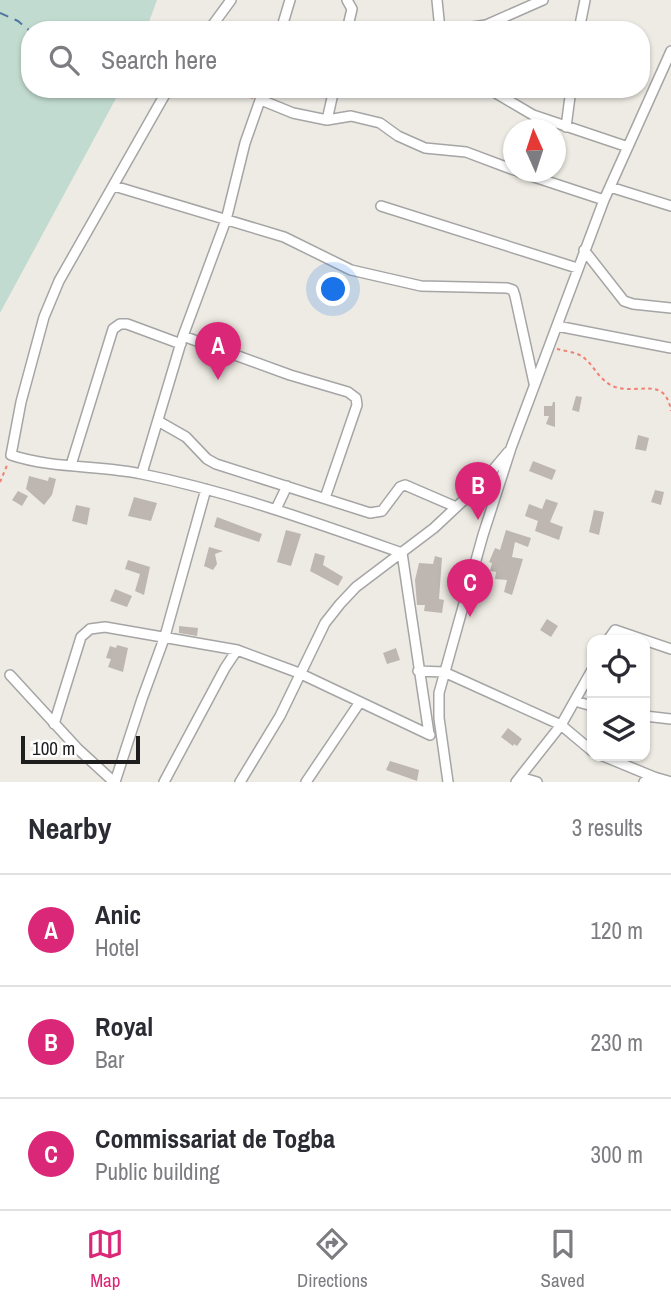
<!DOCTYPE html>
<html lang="en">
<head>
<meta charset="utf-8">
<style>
  body { margin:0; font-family:"Archivo Narrow",sans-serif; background:#f2f2f3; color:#2b2b33 }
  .controls { position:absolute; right:21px; bottom:21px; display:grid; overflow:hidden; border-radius:14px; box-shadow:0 2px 5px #0004 }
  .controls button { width:63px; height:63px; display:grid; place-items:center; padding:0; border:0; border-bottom:2px solid #e1e1e2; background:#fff; color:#2b2b33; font:35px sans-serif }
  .compass { position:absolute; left:503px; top:119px; width:63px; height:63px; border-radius:50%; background:#fff; box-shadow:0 2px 5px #0004; rotate:357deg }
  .scale { position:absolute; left:21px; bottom:18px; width:119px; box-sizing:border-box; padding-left:7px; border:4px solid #1e1e1e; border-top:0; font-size:19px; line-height:24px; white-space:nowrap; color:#1e1e1e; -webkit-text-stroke:5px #fff; paint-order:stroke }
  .you { position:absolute; left:334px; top:290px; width:24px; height:24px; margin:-18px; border:5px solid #fff; border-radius:50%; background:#1a73e8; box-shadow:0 0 0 10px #1a73e833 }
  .badge { display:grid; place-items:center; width:46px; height:46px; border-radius:50%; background:#db2777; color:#fff; font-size:23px; font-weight:700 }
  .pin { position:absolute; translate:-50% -58px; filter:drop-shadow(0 2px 4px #0008) }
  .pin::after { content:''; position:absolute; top:37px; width:24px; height:21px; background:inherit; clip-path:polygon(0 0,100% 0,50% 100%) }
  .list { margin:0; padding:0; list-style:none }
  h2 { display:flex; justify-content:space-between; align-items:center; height:91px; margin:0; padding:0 28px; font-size:30px }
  h2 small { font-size:23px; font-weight:400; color:#7c7c81 }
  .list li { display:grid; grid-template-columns:46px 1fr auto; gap:21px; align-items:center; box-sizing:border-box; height:112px; padding:0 28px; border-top:2px solid #e1e1e2 }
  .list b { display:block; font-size:26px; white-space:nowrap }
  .list p { margin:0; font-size:23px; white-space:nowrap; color:#7c7c81 }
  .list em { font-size:23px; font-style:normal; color:#7c7c81 }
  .icon { flex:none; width:38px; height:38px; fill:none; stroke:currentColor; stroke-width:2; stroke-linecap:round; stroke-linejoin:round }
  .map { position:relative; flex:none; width:671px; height:782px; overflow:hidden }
  .search { position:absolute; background:#fff; box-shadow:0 2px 5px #0004; left:21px; right:21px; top:21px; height:77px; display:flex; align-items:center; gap:18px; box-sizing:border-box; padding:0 24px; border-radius:28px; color:#7c7c81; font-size:26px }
  .sheet { height:427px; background:#fff }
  nav { display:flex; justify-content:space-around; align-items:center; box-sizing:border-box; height:98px; border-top:2px solid #e1e1e2; background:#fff; font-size:19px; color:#7c7c81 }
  nav a { display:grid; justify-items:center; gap:4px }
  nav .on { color:#db2777 }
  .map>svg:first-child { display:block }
</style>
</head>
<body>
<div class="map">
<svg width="671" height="782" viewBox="0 0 671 782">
  <rect width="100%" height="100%" fill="#eeebe4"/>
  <path fill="#c2dbd0" d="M0,0H157L146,30H30V89H121L0,313Z"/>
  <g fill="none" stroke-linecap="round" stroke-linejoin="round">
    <path stroke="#4d77a0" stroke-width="2" stroke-dasharray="9 7" stroke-linecap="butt" d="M0,13L18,21L30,31"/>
  </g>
  <path fill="#beb7b1" d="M576,396L582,397L579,412L572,410Z
    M553,402H555V427L546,424L549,416H544V406H552Z
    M638,435L649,438L646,451L635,449Z
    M533,461L556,470L552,480L529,471Z
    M29,476L48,481L49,477L56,479L52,495L44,505L26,489Z
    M655,490L664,492L661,505L651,502Z
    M18,491L28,496L22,506L12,500Z
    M134,497L157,503L151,521L128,516Z
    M546,499L558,503L550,522L563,527L559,540L535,531L538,521L525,516L529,504L542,509Z
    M76,505L90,508L87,525L72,521Z
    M594,510L604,512L599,535L589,532Z
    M217,517L262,534L259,542L214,527Z
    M286,530L301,534L291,566L277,562Z
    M506,530L531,538L528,547L515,542L512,557L523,559L512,595L504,592L507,580L495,579L496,572L490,571L492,563L489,562L495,548L500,550Z
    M209,547L223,551L215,554L217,564L213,570L204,566Z
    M315,553L325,556L323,565L343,577L338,586L310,571Z
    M435,556L442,558L439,599L444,600L442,613L424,611L425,605H417L415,580L419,563L433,564Z
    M128,560L150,567L144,595L135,591L140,574L125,569Z
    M460,562L467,564L461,583L454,581Z
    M115,589L132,596L127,607L110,601Z
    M547,619L558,626L551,637L540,630Z
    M179,626L198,628L197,636L179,633Z
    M117,645L128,648L123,672L108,667L111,659L106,658L110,646L116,648Z
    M396,648L400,660L387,664L383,653Z
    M508,728L522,739L517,746L514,744L513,746L501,737Z
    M390,761L419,770L417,781L386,770Z"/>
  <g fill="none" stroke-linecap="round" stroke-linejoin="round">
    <g stroke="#a5a5a5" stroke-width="12">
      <path id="minor" d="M437,0L440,30
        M209,30L231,0
        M281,30L290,0
        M347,30L352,9L347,0
        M452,30L486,25L543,0
        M579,30L585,0
        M168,89L59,281L44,317L21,402L11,455C53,469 99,465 142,474C231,492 317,523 402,553L429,734
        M489,89L533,115L628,147
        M261,100L293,113L327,120L351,116L380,123L398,136L425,148L466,152L514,170
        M327,120L334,89
        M566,127L571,89
        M519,172L604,200
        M114,186L284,237L351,270L421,286L507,288L513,290L515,296L534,383
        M610,187L671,206
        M381,206L577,268
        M584,250L624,301L633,304L671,308
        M557,326L671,348
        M183,336L290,375L348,392L356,398L357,405L325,498
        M158,421L186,437L207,459L216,464L370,513L382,511L400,487L405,485L456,507
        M71,465L113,329L120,324H127L181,344
        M142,473L183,336L226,220L245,143L264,89
        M276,509L287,486
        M608,640L615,630L671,649
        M418,671L444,672L561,725L592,751
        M10,675L78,749L114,782
        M575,701L592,706
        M645,716L671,719
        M54,724L81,637L90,629L105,627L237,650L299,673L430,735
        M603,756L654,777
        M520,777L537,782
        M115,782L142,699L165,636L206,489
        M164,782L225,668L237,650
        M240,782L280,716L325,623L340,604L356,587L434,528L482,483L508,452
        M306,782L360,702
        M448,782L439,718V693L483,535L511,448L604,200L671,51
        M516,782L561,725L592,670
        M644,782L654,777L671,782"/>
    </g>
    <path stroke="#f17f72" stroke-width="2" stroke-dasharray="3.5 3.5" stroke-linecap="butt" d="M224,89L253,98
      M557,349C565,351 576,352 583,357C595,366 599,381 615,387C639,395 665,375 671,411
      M0,482L8,463"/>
    <use href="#minor" stroke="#fff" stroke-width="9"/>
  </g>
</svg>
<div class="controls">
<button><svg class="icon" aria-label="locate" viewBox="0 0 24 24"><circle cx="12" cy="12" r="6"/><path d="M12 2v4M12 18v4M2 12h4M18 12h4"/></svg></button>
<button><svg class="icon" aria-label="layers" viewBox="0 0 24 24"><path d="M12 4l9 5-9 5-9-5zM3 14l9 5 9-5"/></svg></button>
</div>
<svg class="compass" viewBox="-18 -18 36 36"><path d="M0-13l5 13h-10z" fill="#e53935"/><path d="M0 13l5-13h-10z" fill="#7c7c81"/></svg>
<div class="scale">100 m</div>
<div class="you"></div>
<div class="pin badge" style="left:218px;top:380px">A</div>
<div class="pin badge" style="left:478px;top:520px">B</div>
<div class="pin badge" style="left:470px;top:617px">C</div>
<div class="search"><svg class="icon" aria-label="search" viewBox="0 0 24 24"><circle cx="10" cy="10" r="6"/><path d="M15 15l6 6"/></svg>Search here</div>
</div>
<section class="sheet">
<h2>Nearby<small>3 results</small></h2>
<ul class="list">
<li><span class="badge">A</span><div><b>Anic</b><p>Hotel</p></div><em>120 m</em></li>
<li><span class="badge">B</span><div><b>Royal</b><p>Bar</p></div><em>230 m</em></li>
<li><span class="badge">C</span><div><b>Commissariat de Togba</b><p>Public building</p></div><em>300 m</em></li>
</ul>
</section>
<nav>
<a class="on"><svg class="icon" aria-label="map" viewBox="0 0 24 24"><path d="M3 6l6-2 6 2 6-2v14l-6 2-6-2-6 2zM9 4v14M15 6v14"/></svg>Map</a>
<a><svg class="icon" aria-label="directions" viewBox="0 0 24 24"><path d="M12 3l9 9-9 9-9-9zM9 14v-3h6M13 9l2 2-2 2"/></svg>Directions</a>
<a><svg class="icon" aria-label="saved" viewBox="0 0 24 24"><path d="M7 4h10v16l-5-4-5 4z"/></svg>Saved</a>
</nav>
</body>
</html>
